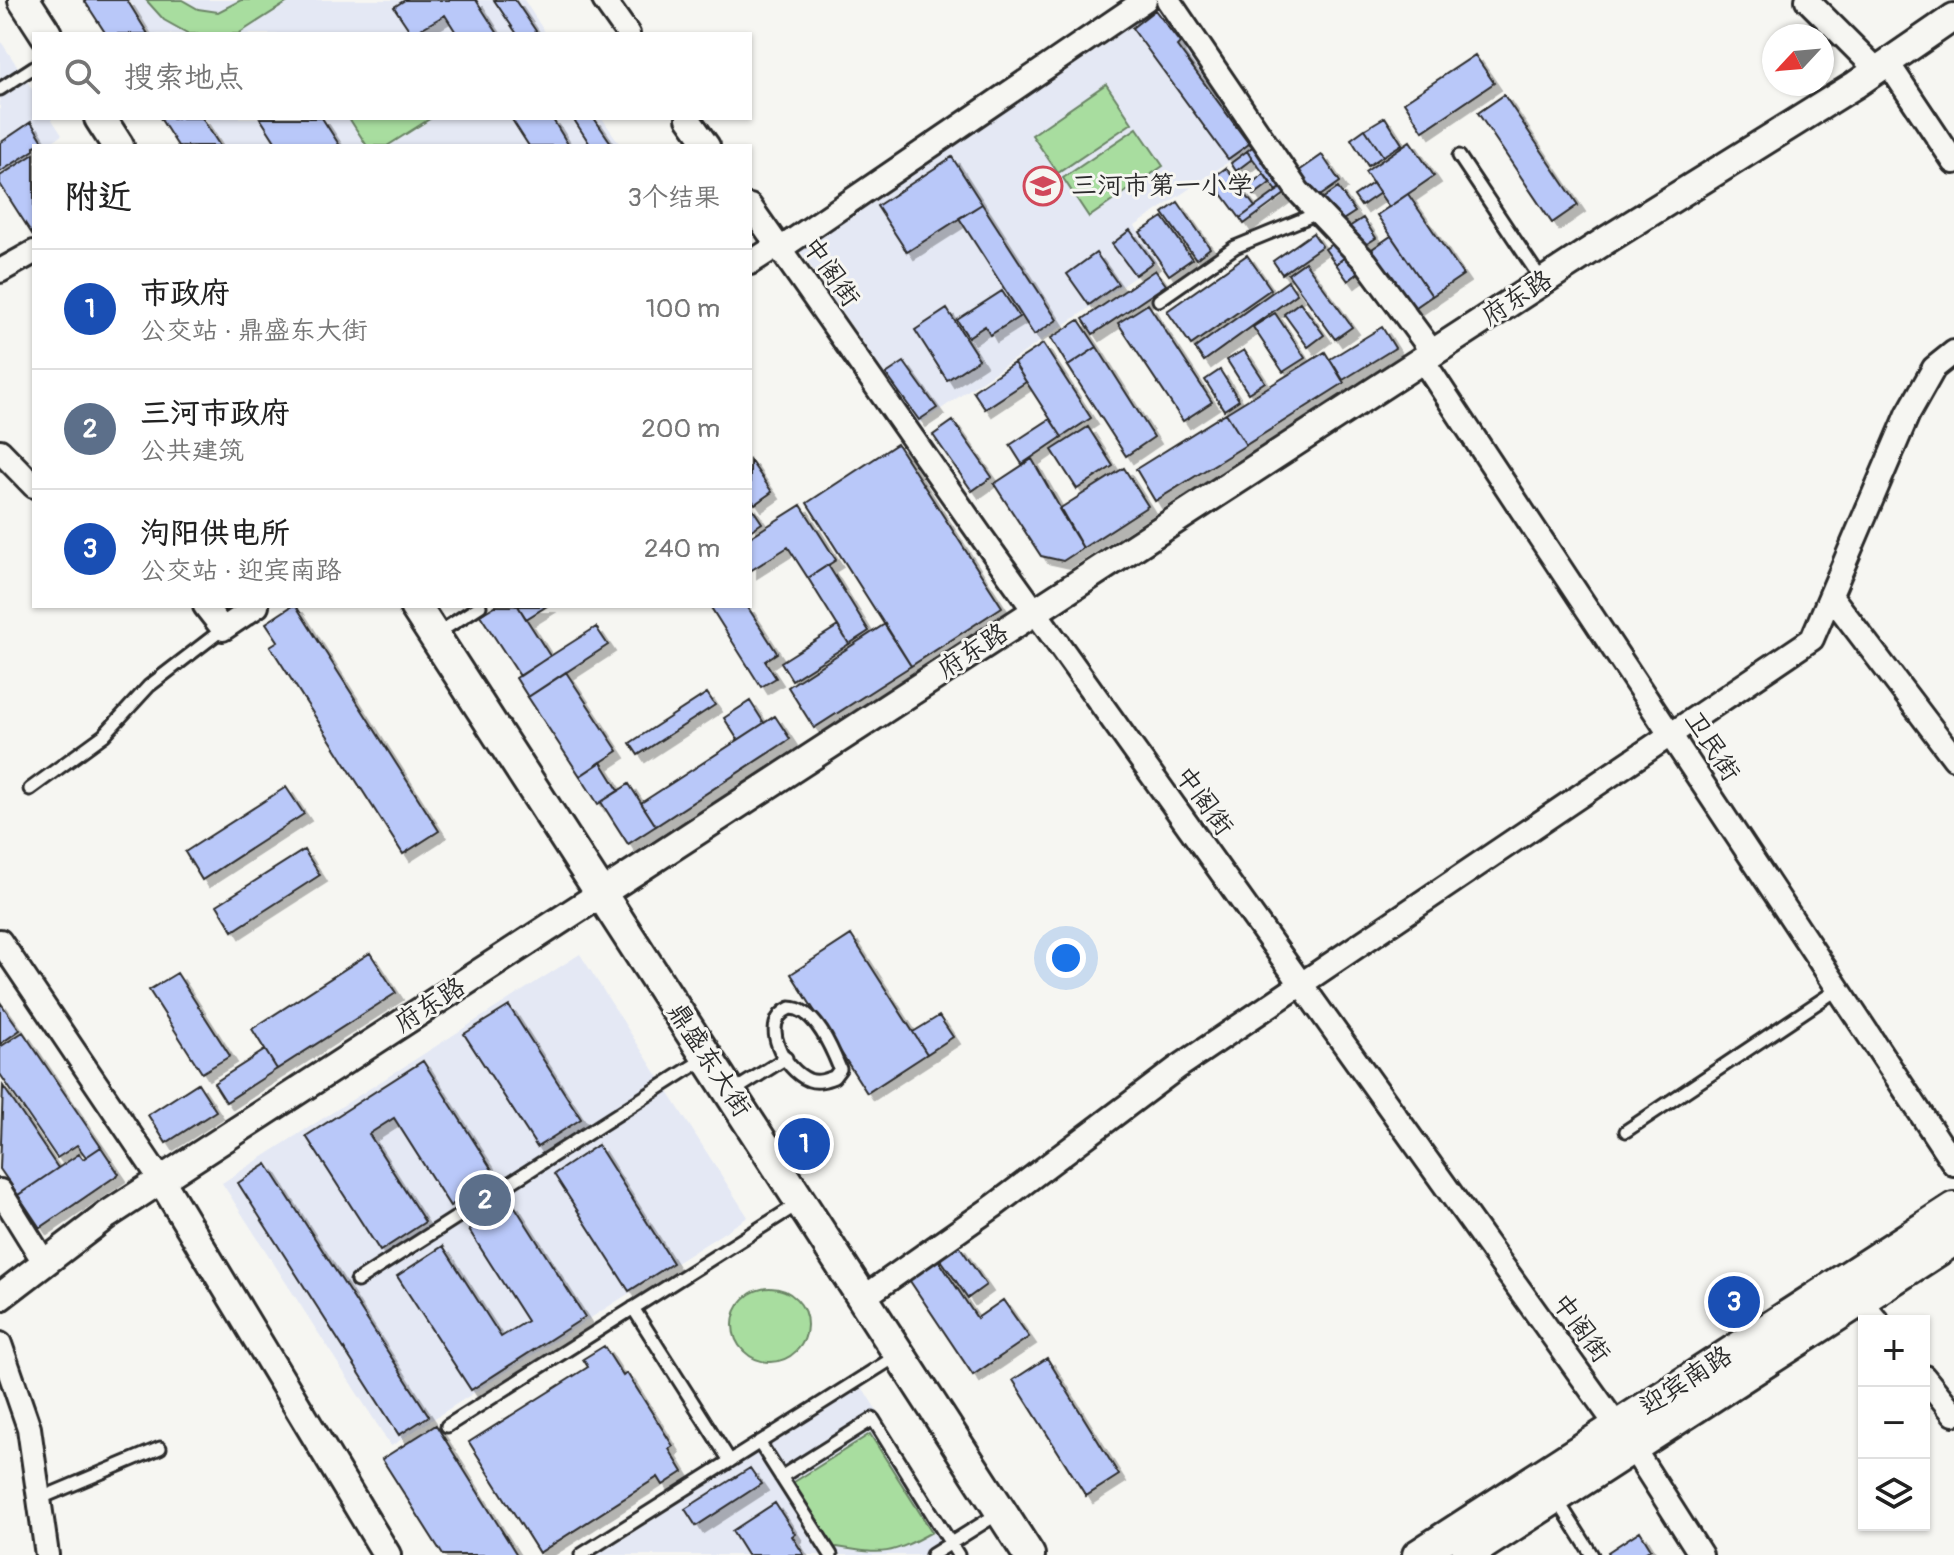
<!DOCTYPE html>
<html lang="zh">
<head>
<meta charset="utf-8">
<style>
  body { margin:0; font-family:Pangolin,"LXGW WenKai TC",sans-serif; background:#f6f6f6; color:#222 }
  .controls { position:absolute; right:24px; bottom:24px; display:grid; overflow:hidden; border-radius:0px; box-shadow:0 2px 6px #0004 }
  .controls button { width:72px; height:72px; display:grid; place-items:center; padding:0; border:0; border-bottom:2px solid #e0e0e0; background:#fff; color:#222; font:40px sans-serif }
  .compass { position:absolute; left:1762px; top:24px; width:72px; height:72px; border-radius:50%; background:#fff; box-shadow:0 2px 6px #0004; rotate:244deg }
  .you { position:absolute; left:1066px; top:958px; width:28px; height:28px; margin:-20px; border:6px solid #fff; border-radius:50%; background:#1a73e8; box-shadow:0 0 0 12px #1a73e833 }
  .badge { display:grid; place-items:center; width:52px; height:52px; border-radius:50%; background:#7c3aed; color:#fff; font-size:26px; font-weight:700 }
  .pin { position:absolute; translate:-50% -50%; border:4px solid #fff; box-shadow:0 2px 8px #0006 }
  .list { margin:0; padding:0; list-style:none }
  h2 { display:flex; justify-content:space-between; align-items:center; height:104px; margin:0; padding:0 32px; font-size:34px }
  h2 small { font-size:26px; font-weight:400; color:#767676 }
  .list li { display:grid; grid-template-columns:52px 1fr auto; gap:24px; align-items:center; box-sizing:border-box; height:120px; padding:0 32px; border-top:2px solid #e0e0e0 }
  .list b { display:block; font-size:30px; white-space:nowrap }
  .list p { margin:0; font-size:26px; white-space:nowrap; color:#767676 }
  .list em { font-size:26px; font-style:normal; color:#767676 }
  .icon { flex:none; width:44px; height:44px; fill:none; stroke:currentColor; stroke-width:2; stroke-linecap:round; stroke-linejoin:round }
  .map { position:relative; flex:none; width:1954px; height:1555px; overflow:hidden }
  .search { position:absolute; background:#fff; box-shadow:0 2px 6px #0004; left:32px; top:32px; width:720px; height:88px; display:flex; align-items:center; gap:20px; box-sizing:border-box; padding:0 28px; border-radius:0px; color:#767676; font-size:30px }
  .panel { position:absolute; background:#fff; box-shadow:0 2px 6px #0004; left:32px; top:144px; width:720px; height:464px; border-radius:0px }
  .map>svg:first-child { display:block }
</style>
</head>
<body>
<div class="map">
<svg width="1954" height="1555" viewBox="0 0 1954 1555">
  <defs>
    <filter id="shadow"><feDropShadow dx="7" dy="7" stdDeviation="0" flood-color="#0004"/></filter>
  </defs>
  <rect width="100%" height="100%" fill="#f6f6f2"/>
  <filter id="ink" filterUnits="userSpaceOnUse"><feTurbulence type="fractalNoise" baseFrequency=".0125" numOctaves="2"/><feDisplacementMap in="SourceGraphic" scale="16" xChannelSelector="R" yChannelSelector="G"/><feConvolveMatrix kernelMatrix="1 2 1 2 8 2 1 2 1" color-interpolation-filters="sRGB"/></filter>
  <g filter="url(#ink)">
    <path fill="#e4e8f4" d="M129,0H524L546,34H151Z
      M1160,6L1253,145L1135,226L1158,261L919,424L798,248Z
      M0,40L34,92V118H51L62,135L45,146H34V153L0,176Z
      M205,118H602L621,146H223Z
      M580,954L748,1217L391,1446L222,1183Z
      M862,1387L968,1555H597Z"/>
    <path fill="#a8dd9f" stroke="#6a8465" stroke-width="2" d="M146,0H182L198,9L218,12L241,0H291L238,34H189L164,20Z
      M1106,84L1132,123L1058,173L1032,135Z
      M349,118H431L387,146H367Z
      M1137,128L1163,166L1089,217L1063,178Z
      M733 1325a37 37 0 1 1 74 0a37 37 0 1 1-74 0Z
      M870,1434L932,1532C890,1555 885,1555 837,1547L833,1549L791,1484Z"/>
    <path fill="#b9c8f9" stroke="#2b2b2b" stroke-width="2" filter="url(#shadow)" d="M84,0H127L148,34H106Z
      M405,0H476L498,34H457L445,15L412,34L394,7Z
      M494,0H515L538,34H517Z
      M1155,10L1180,43L1177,46L1249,144L1228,159L1132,28Z
      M1475,55L1494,83L1423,131L1404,102Z
      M1504,95L1578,205L1552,223L1478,113Z
      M1385,117L1402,144L1383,156L1365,129Z
      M160,118H202L220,146H178Z
      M260,118H322L340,146H278Z
      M511,118H552L569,146H529Z
      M573,118H594L613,146H591Z
      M31,122L44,143L34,146V150L0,172V143Z
      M1365,129L1383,156L1368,166L1351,139Z
      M1410,141L1434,176L1389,207L1365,172Z
      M1255,145L1285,185L1277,191L1247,151Z
      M1247,151L1252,159L1236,171L1231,163Z
      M34,154V237L0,184V176Z
      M1322,155L1340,182L1317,198L1299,171Z
      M952,157L982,204L907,252L877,206Z
      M1226,168L1255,207L1240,218L1211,179Z
      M1264,174L1270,183L1254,195L1248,186Z
      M1373,183L1380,193L1361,206L1354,196Z
      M1285,185L1289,191L1244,224L1240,218Z
      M1338,188L1355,212L1338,223L1322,199Z
      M1408,194L1463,275L1432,296L1377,215Z
      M1178,202L1210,248L1196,259L1163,213Z
      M982,204L1057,320L1034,335L959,218Z
      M1163,217L1192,259L1169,275L1140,232Z
      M1363,218L1376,238L1362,247L1349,227Z
      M1130,230L1153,262L1135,275L1112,244Z
      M1313,233L1322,246L1282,274L1273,261Z
      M1391,236L1432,296L1413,309L1372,249Z
      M1336,241L1347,256L1336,264L1325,249Z
      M1096,253L1118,284L1089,305L1067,274Z
      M1349,254L1361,271L1348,281L1336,264Z
      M1247,255L1271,289L1191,345L1167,311Z
      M1305,262L1352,327L1335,339L1288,274Z
      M1155,270L1166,285L1093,334L1083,319Z
      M1288,281L1297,294L1204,361L1195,348Z
      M1002,291L1019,317L990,335L985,326L968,337L957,320Z
      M1300,302L1324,335L1308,347L1284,314Z
      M1148,304L1212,402L1183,421L1118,323Z
      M947,309L979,359L947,380L915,330Z
      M1275,313L1305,358L1283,372L1253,327Z
      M1079,320L1097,347L1068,366L1051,338Z
      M1382,327L1395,348L1343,380L1330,359Z
      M1043,344L1091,418L1062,437L1014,363Z
      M1097,347L1154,437L1126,456L1068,366Z
      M1244,350L1265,382L1248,393L1227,360Z
      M1325,352L1344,383L1246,445L1226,413Z
      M904,362L937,408L919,420L886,374Z
      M1014,363L1026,382L985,409L973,391Z
      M1220,370L1239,400L1224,410L1205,380Z
      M1226,413L1246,445L1155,501L1136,469Z
      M1050,419L1062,437L1022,464L1010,445Z
      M953,421L992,477L972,491L933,435Z
      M1088,427L1113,466L1077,489L1052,450Z
      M897,444L1002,607L911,666L807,503Z
      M1032,459L1083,548L1063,561L1041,556L994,484Z
      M750,460L772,492L755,504L750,497Z
      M1124,468L1148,506L1083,548L1059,509Z
      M750,505L762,523L750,531Z
      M801,505L836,560L808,578L788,547L750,571V537Z
      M828,565L869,631L849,644L808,578Z
      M292,606H296L439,831L403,854L270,646L278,641L266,623Z
      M495,606H518L550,656L520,676L480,615Z
      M518,606H547L526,619Z
      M710,606H747L777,653L765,661L776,678L761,687Z
      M885,624L911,666L814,728L788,687Z
      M838,626L849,644L792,680L781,662Z
      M596,627L608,645L528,697L516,678Z
      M566,672L618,751L580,776L528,697Z
      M707,693L715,705L638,755L630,743Z
      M750,701L764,723L738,740L724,718Z
      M775,716L790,739L656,826L641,803Z
      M601,762L619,791L598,804L580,776Z
      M629,784L656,826L628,844L601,802Z
      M286,787L304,814L202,880L185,852Z
      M304,850L320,875L233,931L217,905Z
      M851,935L927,1054L867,1093L791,974Z
      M370,953L396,993L277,1069L252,1029Z
      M177,973L230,1056L202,1073L149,990Z
      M0,1002L20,1030L0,1044Z
      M509,1006L581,1119L537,1147L464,1034Z
      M939,1016L953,1037L927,1054L913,1032Z
      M23,1032L101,1147L86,1157L77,1145L57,1158L0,1074V1047Z
      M265,1050L277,1069L226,1102L214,1083Z
      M423,1061L496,1176L450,1206L394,1118L369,1134L425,1222L380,1251L306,1136Z
      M198,1083L216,1111L166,1143L148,1115Z
      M3,1086L58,1168L18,1195L0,1169Z
      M598,1145L673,1263L629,1291L554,1174Z
      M101,1147L119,1174L40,1228L18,1195L79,1154L83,1159Z
      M267,1164L429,1416L399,1435L238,1183Z
      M512,1202L585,1317L471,1390L397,1276L443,1246L501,1337L527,1321L469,1230Z
      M958,1244L986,1285L968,1298L939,1257Z
      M937,1258L977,1318L1003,1300L1029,1337L973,1375L908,1278Z
      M604,1346L623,1376L627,1373L673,1446L669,1449L683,1472L663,1485L658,1477L539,1553L469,1442L588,1367L583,1359Z
      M1047,1358L1119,1475L1086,1496L1013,1380Z
      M436,1425L517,1555H443L382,1459Z
      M750,1468L761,1484L696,1526L685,1509Z
      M775,1503L795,1534L792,1536L804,1555H747L732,1531Z
      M1640,1531L1651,1549L1641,1555H1610L1608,1552Z"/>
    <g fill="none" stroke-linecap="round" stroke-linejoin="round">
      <g stroke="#2b2b2b" stroke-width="17">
        <path id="service" d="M0,89L34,67
          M1459,156L1543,282
          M1159,300L1235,247L1318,213
          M435,635L480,606
          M30,789L104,735L149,686L223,629
          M790,1008C815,1008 832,1049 840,1069L834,1077C826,1080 818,1083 809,1080C784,1070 758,1022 790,1008Z
          M732,1092L786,1058
          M1626,1131L1838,989
          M357,1281L704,1059
          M633,1308L730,1461
          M447,1426L798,1204
          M759,1442L831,1555
          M781,1477L873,1419L958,1555
          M41,1498L160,1448
          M1556,1498L1592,1555
          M581,1555L898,1355
          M932,1555L999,1513"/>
      </g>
      <g stroke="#2b2b2b" stroke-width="28">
        <path id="minor" d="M604,0L628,34
          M1168,0L1298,191L1366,262L1433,353
          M1807,0L1877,70
          M1888,63L1954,162
          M688,118L708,146
          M750,206L981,536L1617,1426
          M780,249L1145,0
          M750,263L778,245
          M0,271L34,252
          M1422,359L1954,1164
          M0,451L34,486
          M1831,596L1954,758
          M205,606L223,629L257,606
          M0,941L161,1180
          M0,1191L44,1262
          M863,1298L994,1206L1177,1068L1812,639L1908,414L1934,368L1954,352
          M1860,1301L1877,1321
          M0,1344L29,1428L47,1555
          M1924,1377L1954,1414
          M1633,1448L1701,1555"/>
      </g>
      <g stroke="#2b2b2b" stroke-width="32">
        <path id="tertiary" d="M161,1180L387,1555
          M0,1297L107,1215L1608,239L1855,85L1954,17"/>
      </g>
      <g stroke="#2b2b2b" stroke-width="36">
        <path id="secondary" d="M24,0L46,34
          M100,118L118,146
          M415,606L1029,1555
          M1418,1555L1954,1208
          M1467,1555L1954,1240"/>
      </g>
      <use href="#service" stroke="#f6f6f2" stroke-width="11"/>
      <use href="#minor" stroke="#f6f6f2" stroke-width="22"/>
      <use href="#tertiary" stroke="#f6f6f2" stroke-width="26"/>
      <use href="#secondary" stroke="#f6f6f2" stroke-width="30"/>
    </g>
  </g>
  <defs>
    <g id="school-ring" transform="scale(2)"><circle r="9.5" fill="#f6f6f2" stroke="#d1495b" stroke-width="1.5"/><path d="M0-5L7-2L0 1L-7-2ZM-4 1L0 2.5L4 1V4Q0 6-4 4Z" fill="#d1495b"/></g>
  </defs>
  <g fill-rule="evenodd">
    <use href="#school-ring" x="1043" y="186"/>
  </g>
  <g text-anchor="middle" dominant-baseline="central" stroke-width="6" stroke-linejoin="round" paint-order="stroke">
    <g font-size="26" fill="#2b2b2b" stroke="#f6f6f2" text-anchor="start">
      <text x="1071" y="186">三河市第一小学</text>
    </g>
    <g font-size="26" fill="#2b2b2b" stroke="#f6f6f2">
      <text transform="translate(831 272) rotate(55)">中阁街</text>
      <text transform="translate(1517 298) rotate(-33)">府东路</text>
      <text transform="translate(973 651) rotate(-33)">府东路</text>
      <text transform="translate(1712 746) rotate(57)">卫民街</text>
      <text transform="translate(1204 801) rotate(54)">中阁街</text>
      <text transform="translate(430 1005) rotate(-33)">府东路</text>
      <text transform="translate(709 1060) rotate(57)">鼎盛东大街</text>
      <text transform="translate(1581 1328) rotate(54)">中阁街</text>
      <text transform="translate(1686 1381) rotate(-33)">迎宾南路</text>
    </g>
  </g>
</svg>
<div class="controls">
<button>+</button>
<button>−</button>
<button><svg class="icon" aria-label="layers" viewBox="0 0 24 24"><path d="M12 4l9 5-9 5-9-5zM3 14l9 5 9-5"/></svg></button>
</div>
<svg class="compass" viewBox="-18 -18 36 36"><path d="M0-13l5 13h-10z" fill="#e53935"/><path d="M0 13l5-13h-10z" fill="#767676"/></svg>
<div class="you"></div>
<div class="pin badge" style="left:804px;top:1144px;background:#1a4fb4">1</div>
<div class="pin badge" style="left:485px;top:1200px;background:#5c6f8a">2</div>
<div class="pin badge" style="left:1734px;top:1302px;background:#1a4fb4">3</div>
<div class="search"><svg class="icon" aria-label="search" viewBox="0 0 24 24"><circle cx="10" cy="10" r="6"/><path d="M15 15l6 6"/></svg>搜索地点</div>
<section class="panel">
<h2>附近<small>3个结果</small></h2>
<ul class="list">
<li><span class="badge" style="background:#1a4fb4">1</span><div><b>市政府</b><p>公交站 · 鼎盛东大街</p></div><em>100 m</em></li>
<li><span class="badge" style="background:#5c6f8a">2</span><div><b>三河市政府</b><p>公共建筑</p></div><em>200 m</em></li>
<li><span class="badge" style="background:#1a4fb4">3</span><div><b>泃阳供电所</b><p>公交站 · 迎宾南路</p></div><em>240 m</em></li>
</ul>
</section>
</div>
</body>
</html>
